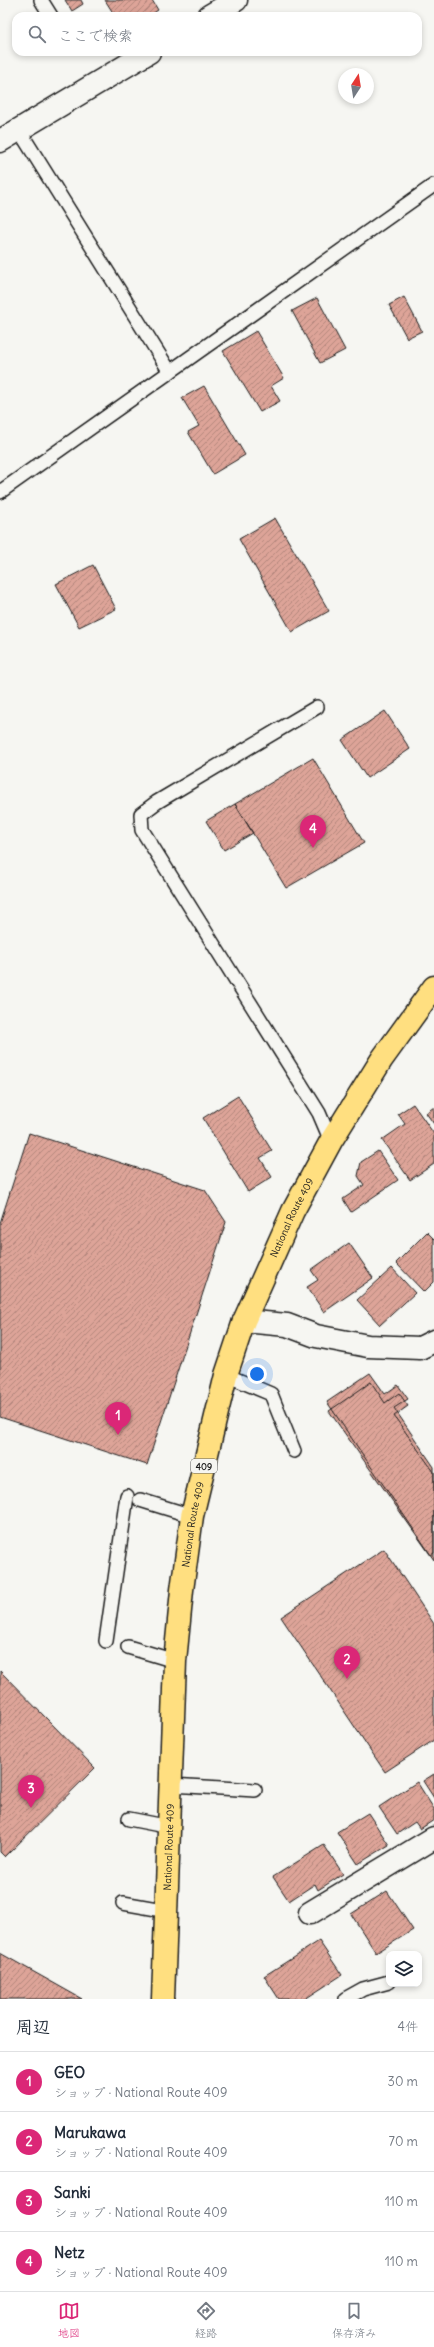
<!DOCTYPE html>
<html lang="ja">
<head>
<meta charset="utf-8">
<style>
  body { margin:0; font-family:Delius,"Klee One",sans-serif; background:#f2f2f3; color:#1f2937 }
  .controls { position:absolute; right:12px; bottom:12px; display:grid; overflow:hidden; border-radius:8px; box-shadow:0 2px 6px #0003 }
  .controls button { width:36px; height:36px; display:grid; place-items:center; padding:0; border:0; border-bottom:1px solid #e0e1e3; background:#fff; color:#1f2937; font:20px sans-serif }
  .compass { position:absolute; left:338px; top:68px; width:36px; height:36px; border-radius:50%; background:#fff; box-shadow:0 2px 6px #0003; rotate:12deg }
  .you { position:absolute; left:257px; top:1374px; width:14px; height:14px; margin:-10px; border:3px solid #fff; border-radius:50%; background:#1a73e8; box-shadow:0 0 0 6px #1a73e833 }
  .badge { display:grid; place-items:center; width:26px; height:26px; border-radius:50%; background:#db2777; color:#fff; font-size:13px; font-weight:700 }
  .pin { position:absolute; translate:-50% -33px; filter:drop-shadow(0 1px 2px #0008) }
  .pin::after { content:''; position:absolute; top:21px; width:14px; height:12px; background:inherit; clip-path:polygon(0 0,100% 0,50% 100%) }
  .list { margin:0; padding:0; list-style:none }
  h2 { display:flex; justify-content:space-between; align-items:center; height:52px; margin:0; padding:0 16px; font-size:17px }
  h2 small { font-size:13px; font-weight:400; color:#747a83 }
  .list li { display:grid; grid-template-columns:26px 1fr auto; gap:12px; align-items:center; box-sizing:border-box; height:60px; padding:0 16px; border-top:1px solid #e0e1e3 }
  .list b { display:block; font-size:15px; white-space:nowrap }
  .list p { margin:0; font-size:13px; white-space:nowrap; color:#747a83 }
  .list em { font-size:13px; font-style:normal; color:#747a83 }
  .icon { flex:none; width:22px; height:22px; fill:none; stroke:currentColor; stroke-width:2; stroke-linecap:round; stroke-linejoin:round }
  .map { position:relative; flex:none; width:434px; height:1999px; overflow:hidden }
  .search { position:absolute; background:#fff; box-shadow:0 2px 6px #0003; left:12px; right:12px; top:12px; height:44px; display:flex; align-items:center; gap:10px; box-sizing:border-box; padding:0 14px; border-radius:12px; color:#747a83; font-size:15px }
  .sheet { height:292px; background:#fff }
  nav { display:flex; justify-content:space-around; align-items:center; box-sizing:border-box; height:56px; border-top:1px solid #e0e1e3; background:#fff; font-size:11px; color:#747a83 }
  nav a { display:grid; justify-items:center; gap:2px }
  nav .on { color:#db2777 }
  .map>svg:first-child { display:block }
</style>
</head>
<body>
<div class="map">
<svg width="434" height="1999" viewBox="0 0 434 1999">
  <defs>
    <pattern id="building-hatch" width="6" height="6" patternUnits="userSpaceOnUse"><rect width="6" height="6" fill="#dda498"/><path d="M-1 1l2-2M0 6l6-6M5 7l2-2" fill="none" stroke="#b2857b"/></pattern>
  </defs>
  <rect width="100%" height="100%" fill="#f6f6f2"/>
  <filter id="ink" filterUnits="userSpaceOnUse"><feTurbulence type="fractalNoise" baseFrequency=".025" numOctaves="2"/><feDisplacementMap in="SourceGraphic" scale="8" xChannelSelector="R" yChannelSelector="G"/><feConvolveMatrix kernelMatrix="1 2 1 2 8 2 1 2 1" color-interpolation-filters="sRGB"/></filter>
  <g filter="url(#ink)">
    <path fill="url(#building-hatch)" stroke="#1c1c1c" d="M65,0H81L83,4L72,11Z
      M105,0H152L158,10L149,16H115Z
      M404,297L422,331L407,338L389,305Z
      M317,298L345,350L320,363L292,311Z
      M256,331L284,378L271,386L280,401L260,412L223,351Z
      M204,386L245,455L213,474L188,432L199,426L182,398Z
      M275,518L329,611L292,632L239,539Z
      M93,565L116,609L79,627L56,584Z
      M385,711L410,749L367,778L342,740Z
      M313,758L364,843L286,888L235,804Z
      M235,804L253,833L224,850L206,821Z
      M238,1096L272,1151L260,1158L272,1177L248,1192L203,1118Z
      M413,1104L434,1134V1164L410,1180L382,1140L405,1124L398,1114Z
      M434,1107V1124L426,1113Z
      M29,1133L205,1190L226,1222L147,1465L0,1417V1223Z
      M378,1151L398,1180L351,1212L343,1199L364,1185L358,1176L361,1162Z
      M427,1232L434,1239V1282L424,1292L396,1263Z
      M349,1243L373,1278L324,1312L307,1287L318,1280L311,1270Z
      M392,1268L415,1293L380,1325L357,1300Z
      M370,1373L385,1394L398,1385L408,1399L394,1408L434,1467V1553L431,1555L327,1402Z
      M371,1382L385,1403L399,1393L408,1406L394,1416L434,1472V1560L329,1411Z
      M384,1549L434,1624V1740L385,1772L281,1617Z
      M0,1671L95,1768L5,1857L0,1852Z
      M434,1774V1798L423,1781Z
      M417,1782L434,1809V1820L420,1829L415,1822L397,1834L379,1807Z
      M368,1813L389,1845L358,1864L337,1832Z
      M324,1845L343,1874L318,1890L315,1884L289,1901L273,1877Z
      M387,1891L413,1930L376,1953L351,1914Z
      M319,1941L342,1975L305,1999H279L264,1976Z
      M0,1953L82,1999H0Z"/>
    <g fill="none" stroke-linecap="round" stroke-linejoin="round">
      <g stroke="#1c1c1c" stroke-width="16">
        <path id="lane" d="M41,0L51,16
          M19,130L170,372
          M0,492L434,185
          M317,707L157,802L141,814L142,830L319,1113L331,1141
          M226,1375L271,1394L294,1451
          M140,1500L192,1516
          M106,1641L127,1496
          M128,1647L175,1661
          M171,1785L255,1790
          M129,1819L170,1827
          M123,1903L168,1911
          M345,1999L363,1989L389,1982"/>
      </g>
      <g stroke="#1c1c1c" stroke-width="25">
        <path id="street" d="M209,16L236,0
          M0,141L149,52
          M244,1321L287,1325L316,1336L368,1346L420,1348L434,1341
          M310,1913L434,1838"/>
      </g>
      <g stroke="#1c1c1c" stroke-width="25">
        <g id="highway">
          <path id="s1" d="M163,1999L175,1661L182,1590L192,1516L226,1375L244,1321L293,1211L331,1141L382,1059L434,987"/>
        </g>
      </g>
      <use href="#lane" stroke="#f6f6f2" stroke-width="13"/>
      <use href="#street" stroke="#f6f6f2" stroke-width="22"/>
      <use href="#highway" stroke="#ffdf80" stroke-width="22"/>
    </g>
  </g>
  <g text-anchor="middle" dominant-baseline="central" stroke-width="3" stroke-linejoin="round" paint-order="stroke">
    <rect fill="#f6f6f2" stroke="#5d5d5c" stroke-width="1" x="191" y="1459" width="26" height="14" rx="3"/>
    <g font-size="9" font-weight="bold" fill="#1c1c1c">
      <text x="204" y="1466">409</text>
    </g>
    <g font-size="10" fill="#1c1c1c" stroke="#f6f6f2">
      <text stroke="none"><textPath href="#s1" startOffset="800">National Route 409</textPath></text>
      <text stroke="none"><textPath href="#s1" startOffset="476">National Route 409</textPath></text>
      <text stroke="none"><textPath href="#s1" startOffset="152">National Route 409</textPath></text>
    </g>
  </g>
</svg>
<div class="controls">
<button><svg class="icon" aria-label="layers" viewBox="0 0 24 24"><path d="M12 4l9 5-9 5-9-5zM3 14l9 5 9-5"/></svg></button>
</div>
<svg class="compass" viewBox="-18 -18 36 36"><path d="M0-13l5 13h-10z" fill="#e53935"/><path d="M0 13l5-13h-10z" fill="#747a83"/></svg>
<div class="you"></div>
<div class="pin badge" style="left:118px;top:1435px">1</div>
<div class="pin badge" style="left:347px;top:1679px">2</div>
<div class="pin badge" style="left:31px;top:1808px">3</div>
<div class="pin badge" style="left:313px;top:848px">4</div>
<div class="search"><svg class="icon" aria-label="search" viewBox="0 0 24 24"><circle cx="10" cy="10" r="6"/><path d="M15 15l6 6"/></svg>ここで検索</div>
</div>
<section class="sheet">
<h2>周辺<small>4件</small></h2>
<ul class="list">
<li><span class="badge">1</span><div><b>GEO</b><p>ショップ · National Route 409</p></div><em>30 m</em></li>
<li><span class="badge">2</span><div><b>Marukawa</b><p>ショップ · National Route 409</p></div><em>70 m</em></li>
<li><span class="badge">3</span><div><b>Sanki</b><p>ショップ · National Route 409</p></div><em>110 m</em></li>
<li><span class="badge">4</span><div><b>Netz</b><p>ショップ · National Route 409</p></div><em>110 m</em></li>
</ul>
</section>
<nav>
<a class="on"><svg class="icon" aria-label="map" viewBox="0 0 24 24"><path d="M3 6l6-2 6 2 6-2v14l-6 2-6-2-6 2zM9 4v14M15 6v14"/></svg>地図</a>
<a><svg class="icon" aria-label="directions" viewBox="0 0 24 24"><path d="M12 3l9 9-9 9-9-9zM9 14v-3h6M13 9l2 2-2 2"/></svg>経路</a>
<a><svg class="icon" aria-label="saved" viewBox="0 0 24 24"><path d="M7 4h10v16l-5-4-5 4z"/></svg>保存済み</a>
</nav>
</body>
</html>
